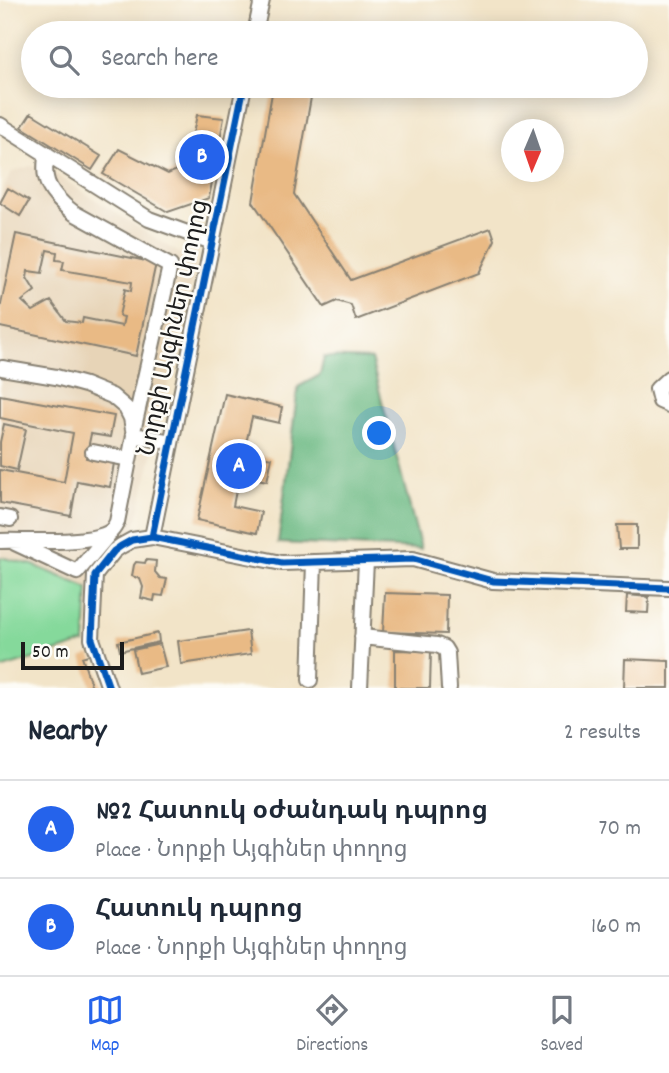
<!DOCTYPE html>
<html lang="en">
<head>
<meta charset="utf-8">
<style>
  body { margin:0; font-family:Dekko,"Noto Sans Armenian",sans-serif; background:#f2f2f3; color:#1f2937 }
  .compass { position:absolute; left:501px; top:119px; width:63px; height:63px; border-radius:50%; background:#fff; box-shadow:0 4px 18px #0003; rotate:182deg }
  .scale { position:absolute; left:21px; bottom:18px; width:103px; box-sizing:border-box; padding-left:7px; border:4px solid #1c1c1c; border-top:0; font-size:19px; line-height:24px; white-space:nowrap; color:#1c1c1c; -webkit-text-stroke:5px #fdfcf7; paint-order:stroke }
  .you { position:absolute; left:380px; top:434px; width:24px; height:24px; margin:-18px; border:5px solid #fff; border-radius:50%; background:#1a73e8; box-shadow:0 0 0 10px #1a73e833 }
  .badge { display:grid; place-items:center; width:46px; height:46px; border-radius:50%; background:#2563eb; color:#fff; font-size:23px; font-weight:700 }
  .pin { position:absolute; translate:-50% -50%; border:4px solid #fff; box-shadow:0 2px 7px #0006 }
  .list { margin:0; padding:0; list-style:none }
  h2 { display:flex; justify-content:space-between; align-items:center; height:91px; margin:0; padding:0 28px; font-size:30px }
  h2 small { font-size:23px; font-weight:400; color:#747a83 }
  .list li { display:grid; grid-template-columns:46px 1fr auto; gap:21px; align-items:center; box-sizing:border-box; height:98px; padding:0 28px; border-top:2px solid #e0e1e3 }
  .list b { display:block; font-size:26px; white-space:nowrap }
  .list p { margin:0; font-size:23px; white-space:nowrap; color:#747a83 }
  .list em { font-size:23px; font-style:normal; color:#747a83 }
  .icon { flex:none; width:38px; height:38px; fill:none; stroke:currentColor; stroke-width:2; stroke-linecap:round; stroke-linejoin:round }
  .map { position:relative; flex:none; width:669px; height:688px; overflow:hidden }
  .search { position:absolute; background:#fff; box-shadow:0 4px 18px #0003; left:21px; right:21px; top:21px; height:77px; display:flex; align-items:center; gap:18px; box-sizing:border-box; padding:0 24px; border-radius:38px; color:#747a83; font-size:26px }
  .sheet { height:287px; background:#fff }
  nav { display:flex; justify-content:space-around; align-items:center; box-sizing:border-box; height:98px; border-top:2px solid #e0e1e3; background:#fff; font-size:19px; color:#747a83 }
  nav a { display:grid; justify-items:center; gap:4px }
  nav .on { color:#2563eb }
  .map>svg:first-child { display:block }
</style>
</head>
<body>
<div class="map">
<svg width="669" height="688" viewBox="0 0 669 688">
  <rect width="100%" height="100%" fill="#fdfcf7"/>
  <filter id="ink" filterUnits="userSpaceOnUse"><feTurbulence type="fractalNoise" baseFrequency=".0143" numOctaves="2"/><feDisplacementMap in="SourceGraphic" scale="14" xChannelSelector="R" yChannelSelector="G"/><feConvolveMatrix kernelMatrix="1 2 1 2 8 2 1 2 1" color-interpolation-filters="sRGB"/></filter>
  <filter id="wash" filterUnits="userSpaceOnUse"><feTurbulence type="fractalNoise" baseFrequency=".00686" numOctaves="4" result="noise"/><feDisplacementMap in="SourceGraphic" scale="28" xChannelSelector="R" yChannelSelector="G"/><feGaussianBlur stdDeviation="1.57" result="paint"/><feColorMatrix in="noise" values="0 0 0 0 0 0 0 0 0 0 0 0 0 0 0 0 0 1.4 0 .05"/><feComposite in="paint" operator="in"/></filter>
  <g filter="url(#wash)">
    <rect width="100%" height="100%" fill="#f2e4c8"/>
    <path fill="#e7d4b7" d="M30,166L55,174L196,264L133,537L88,588L33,565L0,557V195L12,172Z"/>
    <path fill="#85d99b" stroke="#507a5c" stroke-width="2" d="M0,557L33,565L88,588L85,643L0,669Z"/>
    <path fill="#6cb983" stroke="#446a50" stroke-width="2" d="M324,357L371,359L421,549L278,543L298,387L320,375Z"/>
    <g id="blocks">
      <path fill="#e9ba85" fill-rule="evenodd" d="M281,86H313L294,194L351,280L491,228L495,240L479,273L356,320L351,305L337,301L324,307L253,202L272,93Z
        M31,113L101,156L92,170L22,127Z
        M197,115L224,118L209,198L168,212L103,174L119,149L168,174L186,166Z
        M8,188L29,201L20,216L0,203Z
        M16,234L156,263L136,356L0,327V309ZM47,250L57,252L56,260L64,261L62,270L132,282L131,291L125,289L119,316L124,317L122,326L83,318L82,323L66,321L51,301L33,311L22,301L35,291L27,278L28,271L42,273Z
        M225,394L282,407L279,423L252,417L244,452L272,458L267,481L239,475L233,506L261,512L257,533L197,520Z
        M0,395L114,416L110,437L91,434L86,458L114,463L110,487L77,481L71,516L0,503V470L64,482L73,433L0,418Z
        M4,424L26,429L17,470L0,466V442Z
        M617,525H637V549H619Z
        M146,560L156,561L155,572L160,578L167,579L163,596L155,595L154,601L141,598L143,587L140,579L132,576L134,565L136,562L145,563Z
        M385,593L447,595L446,634L383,632Z
        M627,595L649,597L648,613L626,612Z
        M248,631L251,654L181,664L178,641Z
        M158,633L159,642L120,651L118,642Z
        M160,644L166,667L138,673L133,650Z
        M395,650L431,651L430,688H395Z
        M91,654L103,688H92L82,657Z
        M625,659L669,661V688H624Z"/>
    </g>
  </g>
  <g filter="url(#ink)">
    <use href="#blocks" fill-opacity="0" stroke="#878072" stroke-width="2"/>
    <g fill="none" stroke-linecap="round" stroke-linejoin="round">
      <g stroke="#878072" stroke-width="18">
        <path id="minor" d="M255,33L262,0
          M0,125L149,219L212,242
          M46,153C46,160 44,169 46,177C48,191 63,205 74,213L170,266L134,427
          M669,378L657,389L660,401L669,405
          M134,435L171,442
          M93,452L129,459
          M0,517L10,519
          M152,537L244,86
          M0,541C24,540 93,545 111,531C113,530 116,524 117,522L134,435L131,418L126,408L112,396L85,385L56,377L2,368
          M15,543L77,572L110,533
          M362,637L437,645L444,648L447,653L449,688
          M310,680L314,562
          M109,688L92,639L95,575L114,551L121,546L132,540L152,537L282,563L413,559L493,581L669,588
          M360,688L366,561"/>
      </g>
      <use href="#minor" stroke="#fff" stroke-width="14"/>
      <g stroke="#fdfcf7" stroke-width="11">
        <path id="cycleway" d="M152,537L244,86
          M109,688L92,639L95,575L114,551L121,546L132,540L152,537L282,563L413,559L493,581L669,588"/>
      </g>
      <use href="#cycleway" stroke="#0057b8" stroke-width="7"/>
    </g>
  </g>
  <g text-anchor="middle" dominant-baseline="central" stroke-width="5" stroke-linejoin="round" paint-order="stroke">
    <g font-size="24" fill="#1c1c1c" stroke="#fdfcf7">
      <text transform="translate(175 328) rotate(-78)">Նորքի Այգիներ փողոց</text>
    </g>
  </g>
</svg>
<svg class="compass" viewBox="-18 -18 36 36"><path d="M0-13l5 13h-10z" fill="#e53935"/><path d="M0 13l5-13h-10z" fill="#747a83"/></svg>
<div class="scale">50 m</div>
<div class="you"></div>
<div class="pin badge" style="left:239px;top:466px">A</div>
<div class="pin badge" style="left:202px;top:157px">B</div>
<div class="search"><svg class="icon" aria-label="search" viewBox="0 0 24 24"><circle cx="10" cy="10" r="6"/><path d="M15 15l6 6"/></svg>Search here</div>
</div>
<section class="sheet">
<h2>Nearby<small>2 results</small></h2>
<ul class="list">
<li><span class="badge">A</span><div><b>№2 Հատուկ օժանդակ դպրոց</b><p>Place · Նորքի Այգիներ փողոց</p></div><em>70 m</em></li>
<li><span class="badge">B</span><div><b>Հատուկ դպրոց</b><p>Place · Նորքի Այգիներ փողոց</p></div><em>160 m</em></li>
</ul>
</section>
<nav>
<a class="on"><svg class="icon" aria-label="map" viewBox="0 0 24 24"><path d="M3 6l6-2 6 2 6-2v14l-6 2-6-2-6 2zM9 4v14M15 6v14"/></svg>Map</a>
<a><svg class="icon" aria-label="directions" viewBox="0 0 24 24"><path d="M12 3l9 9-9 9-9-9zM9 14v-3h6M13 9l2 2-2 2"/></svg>Directions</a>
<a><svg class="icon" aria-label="saved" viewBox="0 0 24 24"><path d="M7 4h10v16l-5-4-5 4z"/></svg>Saved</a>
</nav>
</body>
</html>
